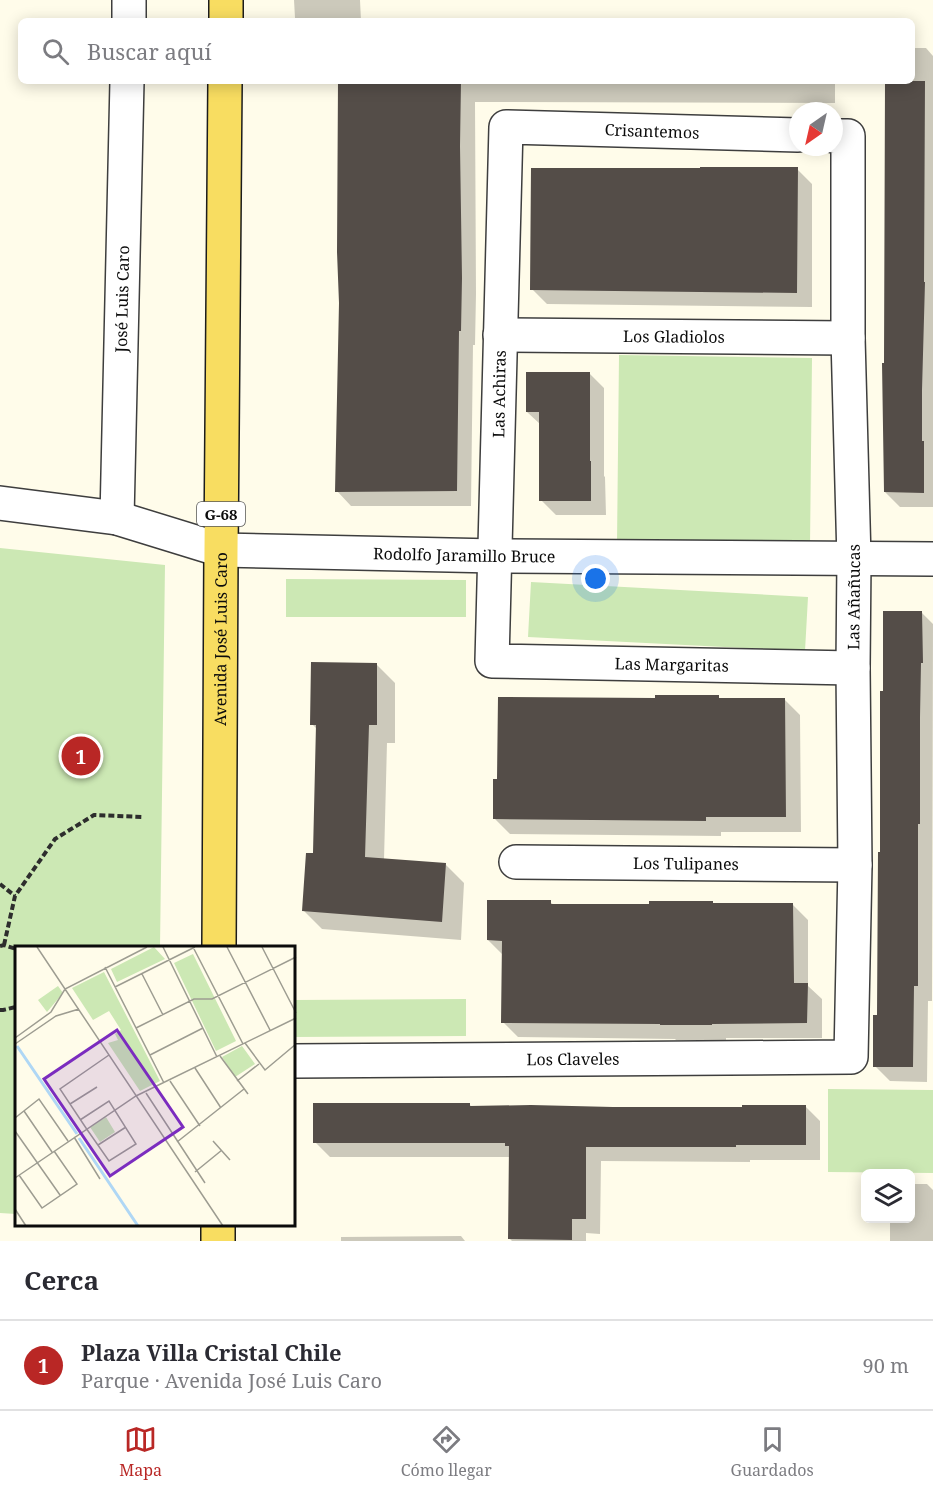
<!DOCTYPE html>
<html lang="es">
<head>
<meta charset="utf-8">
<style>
  body { margin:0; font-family:"Noto Serif",serif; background:#f7f7f7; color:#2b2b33 }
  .controls { position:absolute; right:18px; bottom:18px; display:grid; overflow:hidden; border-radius:9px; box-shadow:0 3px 15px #0003 }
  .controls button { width:54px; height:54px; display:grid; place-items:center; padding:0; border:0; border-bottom:2px solid #e1e1e2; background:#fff; color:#2b2b33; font:30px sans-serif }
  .compass { position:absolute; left:789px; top:102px; width:54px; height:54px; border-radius:50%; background:#fff; box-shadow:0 3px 15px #0003; rotate:214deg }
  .you { position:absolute; left:596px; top:579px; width:21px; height:21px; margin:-15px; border:4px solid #fff; border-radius:50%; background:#1a73e8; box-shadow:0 0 0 9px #1a73e833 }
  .badge { display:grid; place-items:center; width:39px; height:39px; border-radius:50%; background:#b92725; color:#fff; font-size:20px; font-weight:700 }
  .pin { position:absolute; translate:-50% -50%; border:3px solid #fff; box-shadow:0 2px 6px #0006 }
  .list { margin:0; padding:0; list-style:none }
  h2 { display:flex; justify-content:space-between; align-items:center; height:78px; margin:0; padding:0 24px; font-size:26px }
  h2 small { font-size:20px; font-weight:400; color:#7c7c81 }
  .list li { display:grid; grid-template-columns:39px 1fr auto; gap:18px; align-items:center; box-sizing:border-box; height:90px; padding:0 24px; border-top:2px solid #e1e1e2 }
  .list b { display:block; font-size:22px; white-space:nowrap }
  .list p { margin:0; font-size:20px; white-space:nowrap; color:#7c7c81 }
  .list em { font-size:20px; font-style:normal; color:#7c7c81 }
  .icon { flex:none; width:33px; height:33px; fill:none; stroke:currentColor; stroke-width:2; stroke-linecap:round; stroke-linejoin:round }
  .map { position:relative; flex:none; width:933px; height:1241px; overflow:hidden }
  .search { position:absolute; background:#fff; box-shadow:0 3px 15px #0003; left:18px; right:18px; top:18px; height:66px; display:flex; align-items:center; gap:15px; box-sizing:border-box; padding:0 21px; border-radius:9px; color:#7c7c81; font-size:22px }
  .sheet { height:168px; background:#fff }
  nav { display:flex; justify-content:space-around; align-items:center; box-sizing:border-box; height:84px; border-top:2px solid #e1e1e2; background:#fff; font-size:16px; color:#7c7c81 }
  nav a { display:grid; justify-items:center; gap:3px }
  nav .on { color:#b92725 }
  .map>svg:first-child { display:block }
</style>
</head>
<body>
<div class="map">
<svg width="933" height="1241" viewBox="0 0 933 1241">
  <rect width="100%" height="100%" fill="#fffcea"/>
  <path fill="#cce8b4" d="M619,355L812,358L810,547L617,544Z
    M0,548L165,565L160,947H16V1214L0,1213Z
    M286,579L466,580V617H286Z
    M531,582L808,597L805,651L528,637Z
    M466,999V1036L294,1037V1000Z
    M828,1089L933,1090V1173L828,1172Z"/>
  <path fill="#0003" d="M294,0H360L361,21H287V18H295Z
    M912,48H926L933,56V507H900L885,492L887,81H912Z
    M338,81H835V103L475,102L476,294L475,345H473L471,506H351L337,491L340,303Z
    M797,169L812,184V307L547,304L532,289Z
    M589,373L604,388V476L605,477L606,515H556L541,500L540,424L527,412Z
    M922,613L933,624L932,1001H928L927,1082L890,1081L875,1066L878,1017L884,692Z
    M376,664L395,683V743H387L384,860L445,864L464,883L461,940L322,929L303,910L314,855L318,730L312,724Z
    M718,697L722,700H785L800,715L801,832H721V836L510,834L495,819L657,700Z
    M550,902L554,905H651L712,902L715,905H793L808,920V986L822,999V1038H726V1040H676L675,1039L518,1037L503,1022V955L488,940Z
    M470,1105L472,1107L743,1108L805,1106L820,1121V1160H750V1162L601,1161L600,1234L586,1233V1241H512L509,1238L511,1157H330L315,1142Z
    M910,1184H927L933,1190V1241H890V1218H910Z
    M461,1236L465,1241H341V1237Z"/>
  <path fill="#544d48" d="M338,81H461L460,146L462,278L461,331H459L457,491L335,492L339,303L337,252Z
    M885,81H925L924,282H925L922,390V441H924V493L884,492L882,363H884Z
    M700,167H798L797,293L530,290L531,168H700Z
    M526,372H590V461H591V501H539V412H526Z
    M883,611H922L923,663H921L920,717V824H918V986H914L913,1067H873V1015H877L878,852H880V691H883Z
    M311,662L377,663V725H369L365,857L446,863L442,922L302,911L306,853H313L316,725H310Z
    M655,695H719V698H785L786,817H706V821L493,819V779H497L498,697L655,698Z
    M487,900H551V904H649V901H713V903H793L794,983H808L807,1023L712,1024V1025H660V1024L501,1023L502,941L487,940Z
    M313,1103H470V1106L531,1105L613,1107H742V1105H806V1145H736V1147H586V1219H572V1240L508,1239L509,1146H505V1143H313Z"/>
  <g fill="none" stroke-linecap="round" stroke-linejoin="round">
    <g stroke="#3e3e3e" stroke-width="36">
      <g id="minor">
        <path d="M129,21V0"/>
        <path id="s1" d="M798,135L506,127L492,661L853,668"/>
        <path id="s2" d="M500,335L848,338"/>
        <path id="s3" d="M0,503L117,518L221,550L495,556L933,559"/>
        <path id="s4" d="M117,518L127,81"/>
        <path id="s5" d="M516,862L855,865"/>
        <path id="s6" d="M294,1061L851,1057L855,865L853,668L854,559L848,338V136H834"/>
      </g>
    </g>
    <g stroke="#1c1c1c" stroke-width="36">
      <g id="major">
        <path d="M226,21V0"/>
        <path id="s7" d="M219,947L221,550L225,81"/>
        <path d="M218,1241V1224"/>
      </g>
    </g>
    <path stroke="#2d2d2d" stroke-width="4" stroke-dasharray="6 3" stroke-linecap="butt" d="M0,884L15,896
      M4,945L15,896L55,839L94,815L142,817
      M0,946L4,945L16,949
      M0,1010H3L16,1007"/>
    <use href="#minor" stroke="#fff" stroke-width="33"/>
    <use href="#major" stroke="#f8dd61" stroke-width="33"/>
  </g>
  <g text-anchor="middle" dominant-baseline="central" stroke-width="6" stroke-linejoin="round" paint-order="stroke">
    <rect fill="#fff" stroke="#545454" stroke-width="1.5" x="197" y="502" width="48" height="24" rx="4.5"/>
    <g font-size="15" font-weight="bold" fill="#0b0b0b">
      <text x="221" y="514">G-68</text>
    </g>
    <g font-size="16" fill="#0b0b0b" stroke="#fff">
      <text transform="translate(652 131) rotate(2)">Crisantemos</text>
      <text stroke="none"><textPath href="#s4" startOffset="219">José Luis Caro</textPath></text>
      <text stroke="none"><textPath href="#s2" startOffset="174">Los Gladiolos</textPath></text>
      <text transform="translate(499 394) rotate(-89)">Las Achiras</text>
      <text stroke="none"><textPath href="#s3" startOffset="470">Rodolfo Jaramillo Bruce</textPath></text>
      <text stroke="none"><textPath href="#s6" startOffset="1017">Las Añañucas</textPath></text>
      <text stroke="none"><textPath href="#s7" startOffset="308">Avenida José Luis Caro</textPath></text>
      <text stroke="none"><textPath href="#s1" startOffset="1006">Las Margaritas</textPath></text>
      <text stroke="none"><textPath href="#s5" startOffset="170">Los Tulipanes</textPath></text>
      <text stroke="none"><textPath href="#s6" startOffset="279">Los Claveles</textPath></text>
    </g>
  </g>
  <g transform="translate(15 946)">
    <rect width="280" height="280" fill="#fffcea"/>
    <path d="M139,1L150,13L102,36L96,23ZM178,8L221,95L201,105L159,17ZM89,26L145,135L125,145L93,97L103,94L100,88L106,84L94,65L78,74L57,42ZM43,40L48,47L32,66L23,54ZM227,100L240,118L220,131L207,111ZM91,171L100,186L85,196L75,181Z" fill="#cce8b4"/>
    <path fill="none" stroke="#afd7f5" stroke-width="3" d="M2,100L62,188M64,192L123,280"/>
    <path fill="none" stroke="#9d9c91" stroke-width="1.5" d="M22,1L208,280M148,1L202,111M178,1L228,98M212,1L255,84M247,1L281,67M90,21L149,137M127,28L148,69M100,41L180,1M121,82L179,53H197L281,11M0,92L36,66L50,43L132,1M230,97L250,124L281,98M0,98L41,70L64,63M135,109L188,82M205,110L233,148M180,122L206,162M155,135L185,180M222,135L244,118M131,147L190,237M55,158L82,141M9,165L37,206M0,172L24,153L53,195M65,174L94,155L121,198L94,215L71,182L45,143L94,109M0,185L45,249M59,191L85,233M198,195L215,214M162,196L229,143M83,199L111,181M180,226L207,204M4,229L27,262L62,238L39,205M0,232L121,150L281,72M0,263L11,280"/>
    <path fill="#7b2cbf" fill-opacity="0.15" stroke="#7b2cbf" stroke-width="3" d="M102,84L168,181L95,230L29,133Z"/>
    <rect width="280" height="280" fill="none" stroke="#0b0b0b" stroke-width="3"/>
  </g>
</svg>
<div class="controls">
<button><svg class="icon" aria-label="layers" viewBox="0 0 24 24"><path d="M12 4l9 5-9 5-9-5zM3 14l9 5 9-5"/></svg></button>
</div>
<svg class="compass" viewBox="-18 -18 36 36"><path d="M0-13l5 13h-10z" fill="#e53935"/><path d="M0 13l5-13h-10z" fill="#7c7c81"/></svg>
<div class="you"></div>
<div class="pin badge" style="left:81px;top:756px">1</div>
<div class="search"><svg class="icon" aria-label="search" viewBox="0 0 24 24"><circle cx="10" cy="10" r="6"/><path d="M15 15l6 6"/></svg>Buscar aquí</div>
</div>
<section class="sheet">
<h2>Cerca<small></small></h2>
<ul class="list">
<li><span class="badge">1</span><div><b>Plaza Villa Cristal Chile</b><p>Parque · Avenida José Luis Caro</p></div><em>90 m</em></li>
</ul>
</section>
<nav>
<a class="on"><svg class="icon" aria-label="map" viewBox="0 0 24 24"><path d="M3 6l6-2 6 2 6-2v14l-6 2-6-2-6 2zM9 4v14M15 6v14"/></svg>Mapa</a>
<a><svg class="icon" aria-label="directions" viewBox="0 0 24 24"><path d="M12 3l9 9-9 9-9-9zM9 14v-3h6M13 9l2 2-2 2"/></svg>Cómo llegar</a>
<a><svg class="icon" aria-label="saved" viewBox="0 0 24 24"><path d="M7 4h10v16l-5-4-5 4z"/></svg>Guardados</a>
</nav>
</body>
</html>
